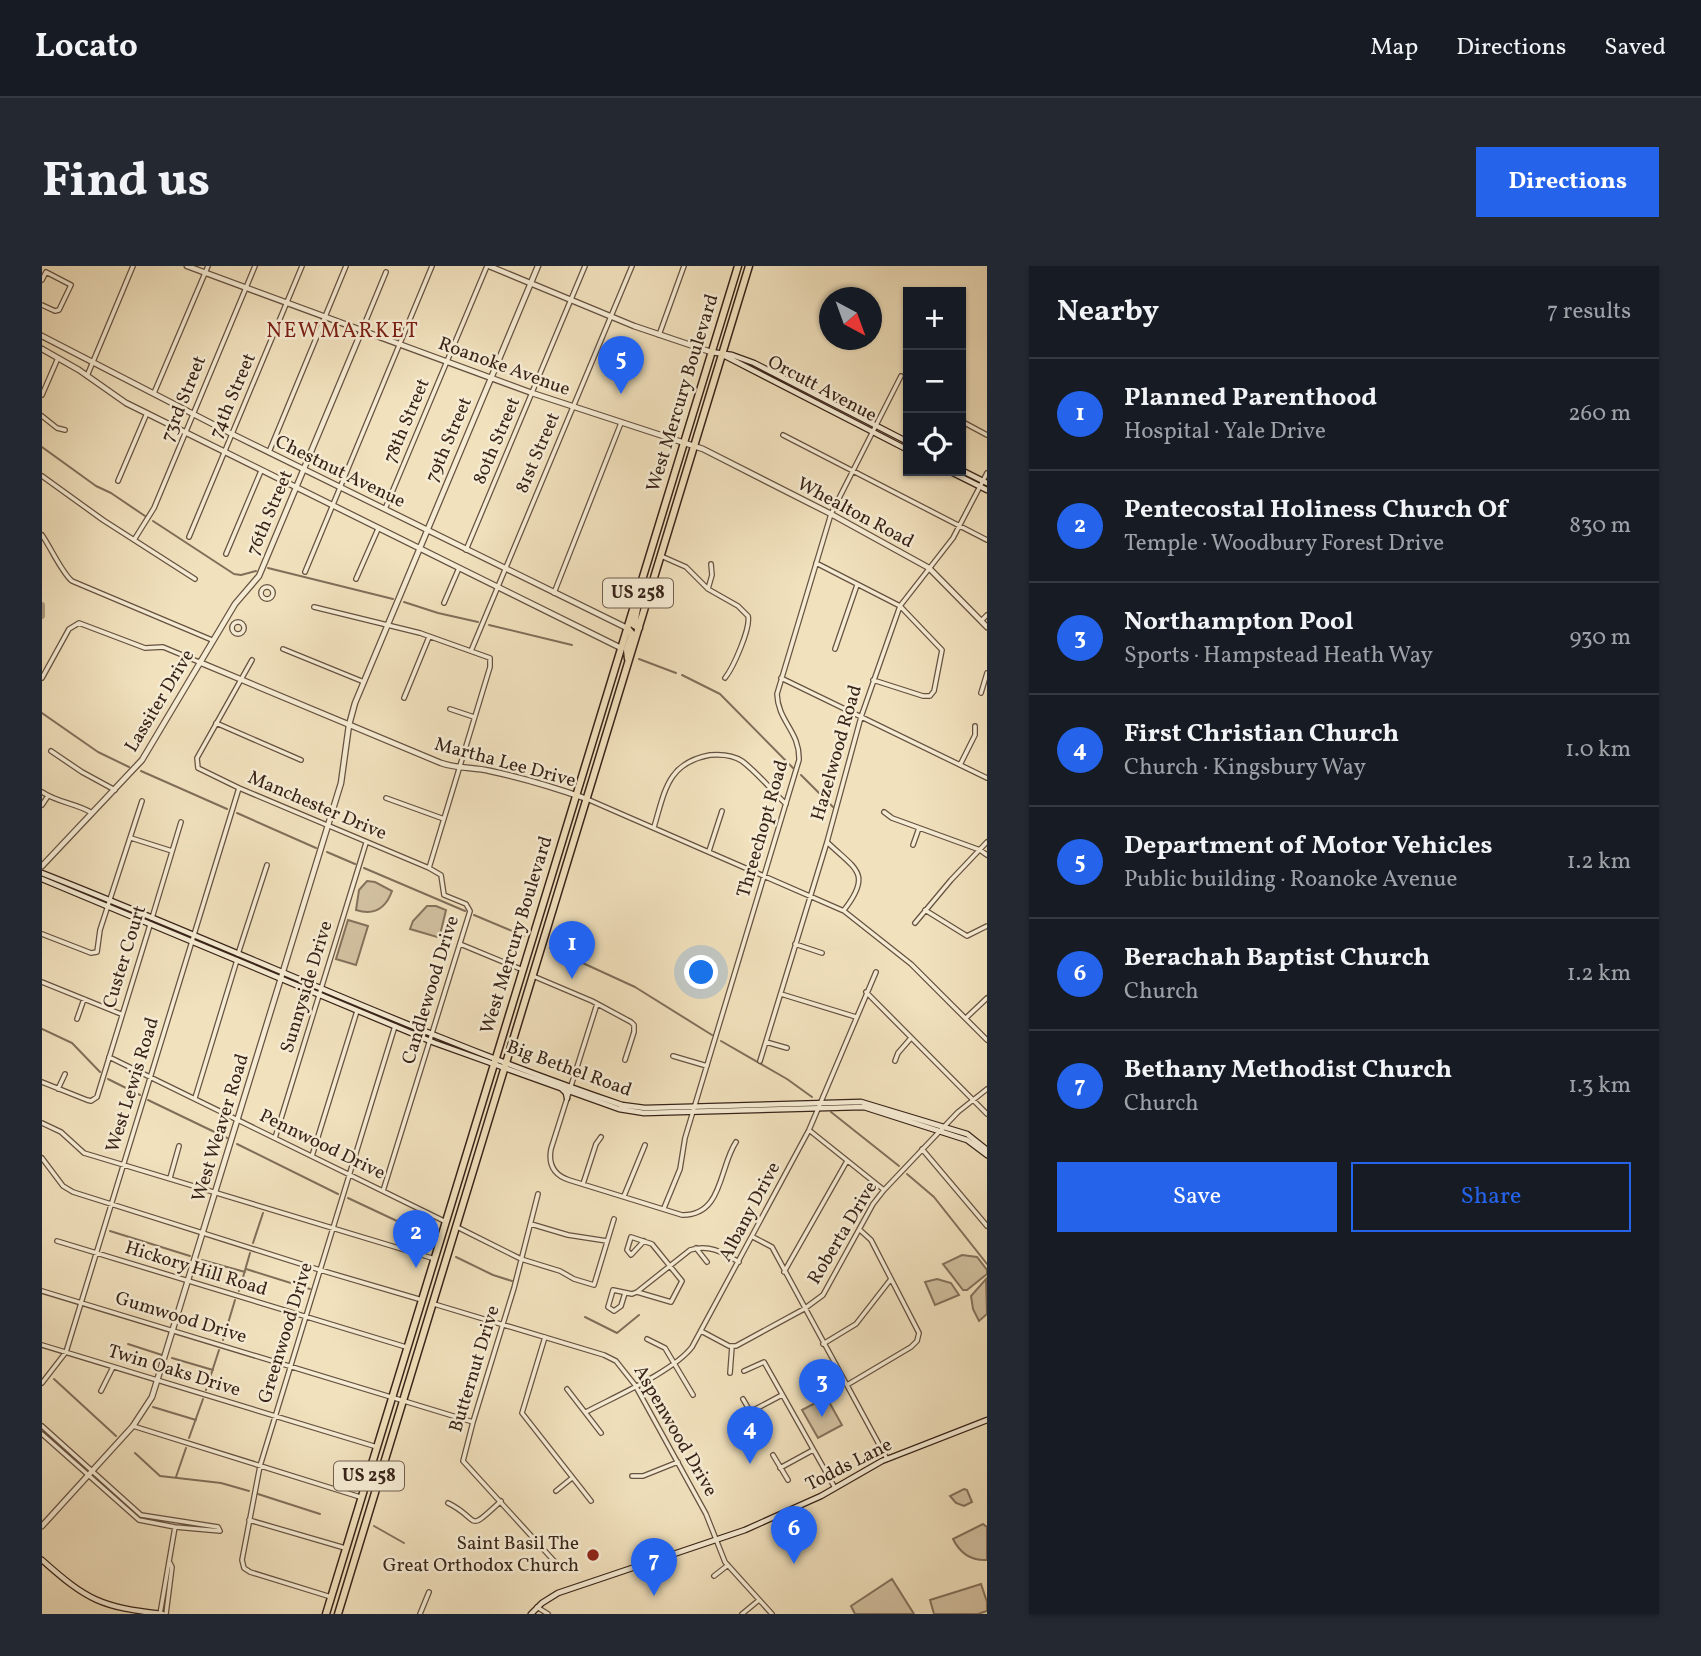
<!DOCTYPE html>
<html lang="en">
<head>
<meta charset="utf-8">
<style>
  body { margin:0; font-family:Vollkorn,serif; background:#242831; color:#f1f3f6 }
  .controls { position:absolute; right:21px; top:21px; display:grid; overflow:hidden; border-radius:0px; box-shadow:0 2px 5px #0004 }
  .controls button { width:63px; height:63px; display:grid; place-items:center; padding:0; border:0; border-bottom:2px solid #363941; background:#171b24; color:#f1f3f6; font:35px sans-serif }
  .compass { position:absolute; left:777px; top:21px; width:63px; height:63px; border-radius:50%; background:#171b24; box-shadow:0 2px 5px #0004; rotate:139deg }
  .you { position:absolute; left:660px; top:707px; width:24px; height:24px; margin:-18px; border:5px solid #fff; border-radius:50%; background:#1a73e8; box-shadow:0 0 0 10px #1a73e833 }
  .badge { display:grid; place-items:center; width:46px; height:46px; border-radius:50%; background:#2563eb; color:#fff; font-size:23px; font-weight:700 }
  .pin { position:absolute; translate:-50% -58px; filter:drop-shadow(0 2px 4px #0008) }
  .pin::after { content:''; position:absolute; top:37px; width:24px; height:21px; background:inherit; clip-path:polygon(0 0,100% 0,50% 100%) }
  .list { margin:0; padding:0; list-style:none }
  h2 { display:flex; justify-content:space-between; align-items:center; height:91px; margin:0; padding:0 28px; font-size:30px }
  h2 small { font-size:23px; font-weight:400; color:#9ea1a6 }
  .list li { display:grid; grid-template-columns:46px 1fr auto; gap:21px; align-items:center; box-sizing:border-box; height:112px; padding:0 28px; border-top:2px solid #363941 }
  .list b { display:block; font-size:26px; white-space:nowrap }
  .list p { margin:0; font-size:23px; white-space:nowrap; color:#9ea1a6 }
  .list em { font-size:23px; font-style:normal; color:#9ea1a6 }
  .actions { display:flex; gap:14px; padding:21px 28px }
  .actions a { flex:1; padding:16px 0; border:2px solid #2563eb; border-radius:0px; text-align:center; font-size:24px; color:#2563eb }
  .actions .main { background:#2563eb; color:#fff }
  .icon { flex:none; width:38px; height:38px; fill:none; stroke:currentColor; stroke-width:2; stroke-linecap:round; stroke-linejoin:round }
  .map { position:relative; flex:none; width:945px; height:1348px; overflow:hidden; border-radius:0px }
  header { display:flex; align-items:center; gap:42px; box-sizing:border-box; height:98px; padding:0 35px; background:#171b24; border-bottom:2px solid #363941 }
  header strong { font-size:33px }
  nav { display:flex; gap:38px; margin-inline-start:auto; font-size:24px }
  .intro { display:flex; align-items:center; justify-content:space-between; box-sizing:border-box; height:168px; padding:0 42px }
  h1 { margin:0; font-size:49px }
  .button { padding:18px 32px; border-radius:0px; background:#2563eb; color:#fff; font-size:24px; font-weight:700 }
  main { display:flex; gap:42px; padding:0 42px }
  aside { flex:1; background:#171b24; border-radius:0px; box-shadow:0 2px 5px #0004 }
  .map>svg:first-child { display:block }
</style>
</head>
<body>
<header>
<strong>Locato</strong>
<nav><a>Map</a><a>Directions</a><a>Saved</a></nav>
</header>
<div class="intro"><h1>Find us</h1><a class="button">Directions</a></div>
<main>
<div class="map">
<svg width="945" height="1348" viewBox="0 0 945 1348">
  <rect width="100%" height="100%" fill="#f1e1bd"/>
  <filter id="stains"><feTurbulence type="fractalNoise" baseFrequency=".00286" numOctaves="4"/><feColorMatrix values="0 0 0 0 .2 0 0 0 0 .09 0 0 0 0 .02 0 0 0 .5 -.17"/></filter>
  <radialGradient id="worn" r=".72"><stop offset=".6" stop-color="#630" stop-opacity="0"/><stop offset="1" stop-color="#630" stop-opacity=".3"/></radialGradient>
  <path fill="#d2c1a1" stroke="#85725d" stroke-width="2" d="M325,615L333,616L350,625C344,642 333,650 314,644L317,624Z
    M385,640H394L404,644L398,669L395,671L368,663L371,655Z
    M306,654L326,660L314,699L294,693Z
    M920,989L935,991L945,1004V1008L925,1024H921L901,998Z
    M895,1013L909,1017L917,1029L893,1039L883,1016Z
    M944,1013L945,1048L937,1055L931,1043L929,1030Z
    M786,1134L800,1159L776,1172L760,1144L775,1136L777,1139Z
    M922,1223L925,1224L930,1236L922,1240L914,1237L908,1230Z
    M941,1258L945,1261V1294C928,1295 918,1287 911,1273Z
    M850,1313L872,1348H813L809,1340Z
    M939,1318L945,1336V1345L936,1348H892L888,1334Z"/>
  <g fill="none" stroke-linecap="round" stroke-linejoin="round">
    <path stroke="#816e5a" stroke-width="2" d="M0,181L54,220L69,227L103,250
      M111,255L192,308L199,309L214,305
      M226,302L351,333
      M362,336L396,347L436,356
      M447,359L530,379
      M597,393L634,407
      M640,409L678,428L751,502
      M0,447L56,486L87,501
      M99,505L185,543
      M759,509L791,541
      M195,547L274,582
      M285,586L313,598
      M322,602L423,645
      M432,649L482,670
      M508,682L593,721L670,769
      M0,763L30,777L58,806
      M679,775L745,813L770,831
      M66,813L98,829
      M106,834L185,872
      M789,846L857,900
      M195,878L296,928
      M865,908L892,931L945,998
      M306,932L355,955
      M68,965L148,990
      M211,977L221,947
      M414,991L451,1009L470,1015
      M160,994L203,1006
      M204,1003L268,1023
      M197,1025L208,987
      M543,1051L575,1067L597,1049
      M181,1074L193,1034
      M86,1078L120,1089
      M130,1092L171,1104
      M12,1113L74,1170
      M164,1124L177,1084
      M111,1141L154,1154
      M147,1172L161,1133
      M93,1187L118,1210L179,1217L207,1225
      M134,1211L144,1182
      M216,1228L278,1248
      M332,1260L362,1277"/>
    <path stroke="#b2a085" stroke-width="6" d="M0,339V350"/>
    <g stroke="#665242" stroke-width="6">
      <path id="minor" d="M0,14L4,6L29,19L17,44L13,45L0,39
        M320,64L344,6
        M617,69L642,0
        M45,110L91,0
        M865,123L866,124
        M112,127L166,0
        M0,129L16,92
        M0,150L15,162L23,164
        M919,155L945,169
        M741,169L945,274
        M227,186L304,0
        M0,210L61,254L153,313
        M76,215L105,147
        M343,243L445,0
        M0,269C9,282 20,307 30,315L170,374
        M147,271L260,0
        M92,274L112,242L213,0
        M424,284L543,0
        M184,288L219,205
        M619,290L644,301L666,323L696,340L706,350C709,362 691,402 683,412
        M774,297L858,340L900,384L892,425L888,430H881L831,414
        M263,306L390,0
        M314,313L336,263
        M219 327a6 6 0 1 1 12 0a6 6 0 1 1-12 0Z
        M666,323L670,309L669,298
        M512,327L579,157
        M402,337L417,302
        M272,341L378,367L448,392V401L387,602
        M939,355L945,349
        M190 362a6 6 0 1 1 12 0a6 6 0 1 1-12 0Z
        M241,383L322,416
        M793,383L815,319
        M429,385L590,0
        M210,394L155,492L156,502L197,522L387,602L399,609L402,629L424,638L428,645L341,925
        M0,412L27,363L37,357L103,382L121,381L157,396
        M739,412L945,512
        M939,427L945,407
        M362,432L387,371
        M408,443L432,451
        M174,457L259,494
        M9,485L40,506L73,524
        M918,499L933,469V460
        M0,526C16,537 34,537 50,547
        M344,532L402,553
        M545,533L802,645L869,698L945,774
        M0,539L6,530
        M842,546L850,552L938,584L945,589
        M612,561C623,525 625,497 668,489C679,488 691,489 700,495C716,507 729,524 744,538
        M89,572L130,585
        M785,576C813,603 831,607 802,644
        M871,579L877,562
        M667,585L680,545
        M883,644L925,670L945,660
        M110,652L139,556
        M873,657L909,614L945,576
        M0,668L49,687L55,686L58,664L100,535
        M418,678L481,704
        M753,678L780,687
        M196,688L225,599
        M491,710L550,735L589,756L592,759V766L583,794
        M0,716L79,748
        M824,726L945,848
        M739,728L814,751
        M555,738L509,883C506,899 512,909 527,914L640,949C681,950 677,901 694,876
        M924,752L945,732
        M35,753L42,733
        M724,776L745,782
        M631,790L665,800
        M67,791L402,955
        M718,795L785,576L819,451L858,340L911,272L945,207
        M853,795L856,787L869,772
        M0,816L45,834L49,835L55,831L108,659
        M16,823L23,808
        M153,832L195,694
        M0,857L19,866L42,887L393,993
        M767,864L842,924
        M233,872L324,577
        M880,883L945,960
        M270,890L315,745
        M0,892L21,920L31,926L278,1004L380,1034
        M128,912L137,880
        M541,918L554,878L559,871
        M496,928L472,1022L431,1156L421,1195L513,1296
        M582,930L603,879
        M622,942L638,903L643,872L757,494C758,465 736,456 735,428L789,248L859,110
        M489,958L526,969L565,975
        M415,961L479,993L518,1005L532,1013L552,1019L572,953
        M711,971L730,981L845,1193
        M15,975L364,1081
        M654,982L665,996
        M742,1006L805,895
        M0,1025L431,1156
        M595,1026L648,984C667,978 680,986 697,996
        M583,1027L579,1040L572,1045L566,1041L571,1024L590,1028L595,1026L629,1036L640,1015L610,978L589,971L585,984L589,989L602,975
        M392,1038L562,1089L574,1095L593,1119L664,1248L683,1296L730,1348
        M659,1065L687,1080H694L762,1043L781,1029L831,938L842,924L916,846L945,823
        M503,1071L480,1147L549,1235
        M605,1073L623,1082L651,1129
        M781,1078L814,1058L849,1013
        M0,1079L335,1181
        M702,1105L722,1096L793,1222
        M688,1107L690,1080
        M0,1117L24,1086L197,522
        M805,1119L869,1081L875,1075L877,1067L829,974L818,964
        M525,1123L559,1167
        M59,1125L71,1101
        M701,1133L716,1159
        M544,1146C572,1131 632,1105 650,1081L767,864L834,706
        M708,1146L740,1129
        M0,1160L99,1249L176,1261L178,1265L133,1261L97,1254L0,1168
        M91,1160L318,1231
        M731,1189L746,1214
        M738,1202L771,1184
        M590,1210H601L636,1196
        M514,1225L530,1212
        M406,1237C439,1253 423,1269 459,1235
        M207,1254L303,1282
        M672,1310L686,1299
        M289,1331L208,1306L202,1302L200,1294L218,1200L353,760
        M495,1341L506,1348
        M118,1348L133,1261
        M124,1348L130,1301L128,1297
        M378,1348L387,1326
        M700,1348L717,1334"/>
    </g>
    <g stroke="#665242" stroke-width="7">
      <path id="tertiary" d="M145,0L490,127L661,183L789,248L887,302L945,361
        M447,0L592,60L669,86
        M0,70L190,168L585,362
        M0,83L37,104L84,137L579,382
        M157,396L399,497C417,503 431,501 448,505C481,512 514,522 545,533
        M0,600L100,494L193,338L217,310L320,64
        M0,1260L91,1160L110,1131L299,517L307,459L313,437L496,0"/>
    </g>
    <g stroke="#382319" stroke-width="7">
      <path id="secondary" d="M669,86L690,89L712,97L866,176
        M681,89L866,184
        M919,204L945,217
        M907,205L945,224
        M0,607C194,683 382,772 580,839L603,842L819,836L925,868L945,884
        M0,613L393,777L577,843L602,847L822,841L925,874L945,889
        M520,823L524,827L525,832
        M0,1294C46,1335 59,1341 121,1348
        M489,1348L500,1337L516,1327L703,1264L779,1230L840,1195L945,1154"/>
    </g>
    <g stroke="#382319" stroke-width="9">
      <path id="trunk" d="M596,337L592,359L597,362
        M585,362L590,368L585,384L586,393
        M284,1348L696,0
        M296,1348L707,0"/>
    </g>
    <use href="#minor" stroke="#f6ecd4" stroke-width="3.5"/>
    <use href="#tertiary" stroke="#f6ecd4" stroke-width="4.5"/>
    <use href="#secondary" stroke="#f6ecd4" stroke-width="4.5"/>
    <use href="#trunk" stroke="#f1e1bd" stroke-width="6"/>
  </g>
  <circle fill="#8f2418" stroke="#f6ecd4" stroke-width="2.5" cx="551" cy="1289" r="7"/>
  <g text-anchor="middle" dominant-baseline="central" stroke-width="5" stroke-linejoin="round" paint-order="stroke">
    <g fill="#f6ecd4" stroke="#715f51" stroke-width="2">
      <rect x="561" y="312.5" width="70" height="29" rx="5"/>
      <rect x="292" y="1195.5" width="70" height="29" rx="5"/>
    </g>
    <g font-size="18" font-weight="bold" fill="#382319">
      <text x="596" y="327">US 258</text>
      <text x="327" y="1210">US 258</text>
    </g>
    <g font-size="19" fill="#382319" stroke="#f6ecd4">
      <text transform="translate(462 101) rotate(20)">Roanoke Avenue</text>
      <text transform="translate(780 123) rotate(28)">Orcutt Avenue</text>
      <text transform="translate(641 127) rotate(-73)">West Mercury Boulevard</text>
      <text transform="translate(191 130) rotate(-67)">74th Street</text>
      <text transform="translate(142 133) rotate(-68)">73rd Street</text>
      <text transform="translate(365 155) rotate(-67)">78th Street</text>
      <text transform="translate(407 174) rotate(-67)">79th Street</text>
      <text transform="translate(455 175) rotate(-67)">80th Street</text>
      <text transform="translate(496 187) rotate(-67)">81st Street</text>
      <text transform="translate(298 206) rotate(26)">Chestnut Avenue</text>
      <text transform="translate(228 247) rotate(-67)">76th Street</text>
      <text transform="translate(813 247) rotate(28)">Whealton Road</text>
      <text transform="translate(118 435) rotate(-59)">Lassiter Drive</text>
      <text transform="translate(795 487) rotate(-74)">Hazelwood Road</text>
      <text transform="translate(463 497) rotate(15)">Martha Lee Drive</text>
      <text transform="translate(275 540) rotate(23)">Manchester Drive</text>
      <text transform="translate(721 563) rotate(-74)">Threechopt Road</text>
      <text transform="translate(475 669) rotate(-73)">West Mercury Boulevard</text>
      <text transform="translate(83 691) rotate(-73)">Custer Court</text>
      <text transform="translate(265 721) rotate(-73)">Sunnyside Drive</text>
      <text transform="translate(389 724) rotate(-73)">Candlewood Drive</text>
      <text transform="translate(527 803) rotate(20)">Big Bethel Road</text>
      <text transform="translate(91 819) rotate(-73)">West Lewis Road</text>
      <text transform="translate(179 862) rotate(-73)">West Weaver Road</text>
      <text transform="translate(280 879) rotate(26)">Pennwood Drive</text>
      <text transform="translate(708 946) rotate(-62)">Albany Drive</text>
      <text transform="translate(801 967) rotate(-59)">Roberta Drive</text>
      <text transform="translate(154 1003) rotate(17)">Hickory Hill Road</text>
      <text transform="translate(139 1052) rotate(17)">Gumwood Drive</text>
      <text transform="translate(244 1067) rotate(-73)">Greenwood Drive</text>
      <text transform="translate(433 1103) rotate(-73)">Butternut Drive</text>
      <text transform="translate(132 1105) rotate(17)">Twin Oaks Drive</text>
      <text transform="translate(633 1165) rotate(60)">Aspenwood Drive</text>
      <text transform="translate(807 1199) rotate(-27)">Todds Lane</text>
    </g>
    <g font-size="19" fill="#382319" stroke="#f6ecd4" text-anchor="end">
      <text x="537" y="1278">Saint Basil The<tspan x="537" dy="22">Great Orthodox Church</tspan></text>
    </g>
    <g font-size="21" letter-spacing="2" fill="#7a1f14" stroke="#f6ecd4">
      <text x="301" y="65">NEWMARKET</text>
    </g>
  </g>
  <rect width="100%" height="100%" filter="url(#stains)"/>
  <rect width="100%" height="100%" fill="url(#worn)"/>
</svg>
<div class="controls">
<button>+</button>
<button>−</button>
<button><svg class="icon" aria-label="locate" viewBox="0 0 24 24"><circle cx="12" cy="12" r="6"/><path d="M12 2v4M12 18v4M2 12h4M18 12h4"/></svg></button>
</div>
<svg class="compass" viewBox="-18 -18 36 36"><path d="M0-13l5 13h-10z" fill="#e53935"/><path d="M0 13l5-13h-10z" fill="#9ea1a6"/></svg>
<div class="you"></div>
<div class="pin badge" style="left:530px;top:713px">1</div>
<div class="pin badge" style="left:374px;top:1002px">2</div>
<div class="pin badge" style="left:780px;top:1151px">3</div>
<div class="pin badge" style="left:708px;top:1198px">4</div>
<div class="pin badge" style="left:579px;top:128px">5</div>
<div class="pin badge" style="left:752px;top:1298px">6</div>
<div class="pin badge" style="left:612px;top:1330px">7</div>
</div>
<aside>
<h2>Nearby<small>7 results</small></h2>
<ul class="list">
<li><span class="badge">1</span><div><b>Planned Parenthood</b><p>Hospital · Yale Drive</p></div><em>260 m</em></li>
<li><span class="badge">2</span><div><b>Pentecostal Holiness Church Of</b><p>Temple · Woodbury Forest Drive</p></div><em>830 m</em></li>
<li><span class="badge">3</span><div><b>Northampton Pool</b><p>Sports · Hampstead Heath Way</p></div><em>930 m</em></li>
<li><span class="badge">4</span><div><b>First Christian Church</b><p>Church · Kingsbury Way</p></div><em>1.0 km</em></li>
<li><span class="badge">5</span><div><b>Department of Motor Vehicles</b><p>Public building · Roanoke Avenue</p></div><em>1.2 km</em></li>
<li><span class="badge">6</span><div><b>Berachah Baptist Church</b><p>Church</p></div><em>1.2 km</em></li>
<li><span class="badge">7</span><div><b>Bethany Methodist Church</b><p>Church</p></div><em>1.3 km</em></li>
</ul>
<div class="actions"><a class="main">Save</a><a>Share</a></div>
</aside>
</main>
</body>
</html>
